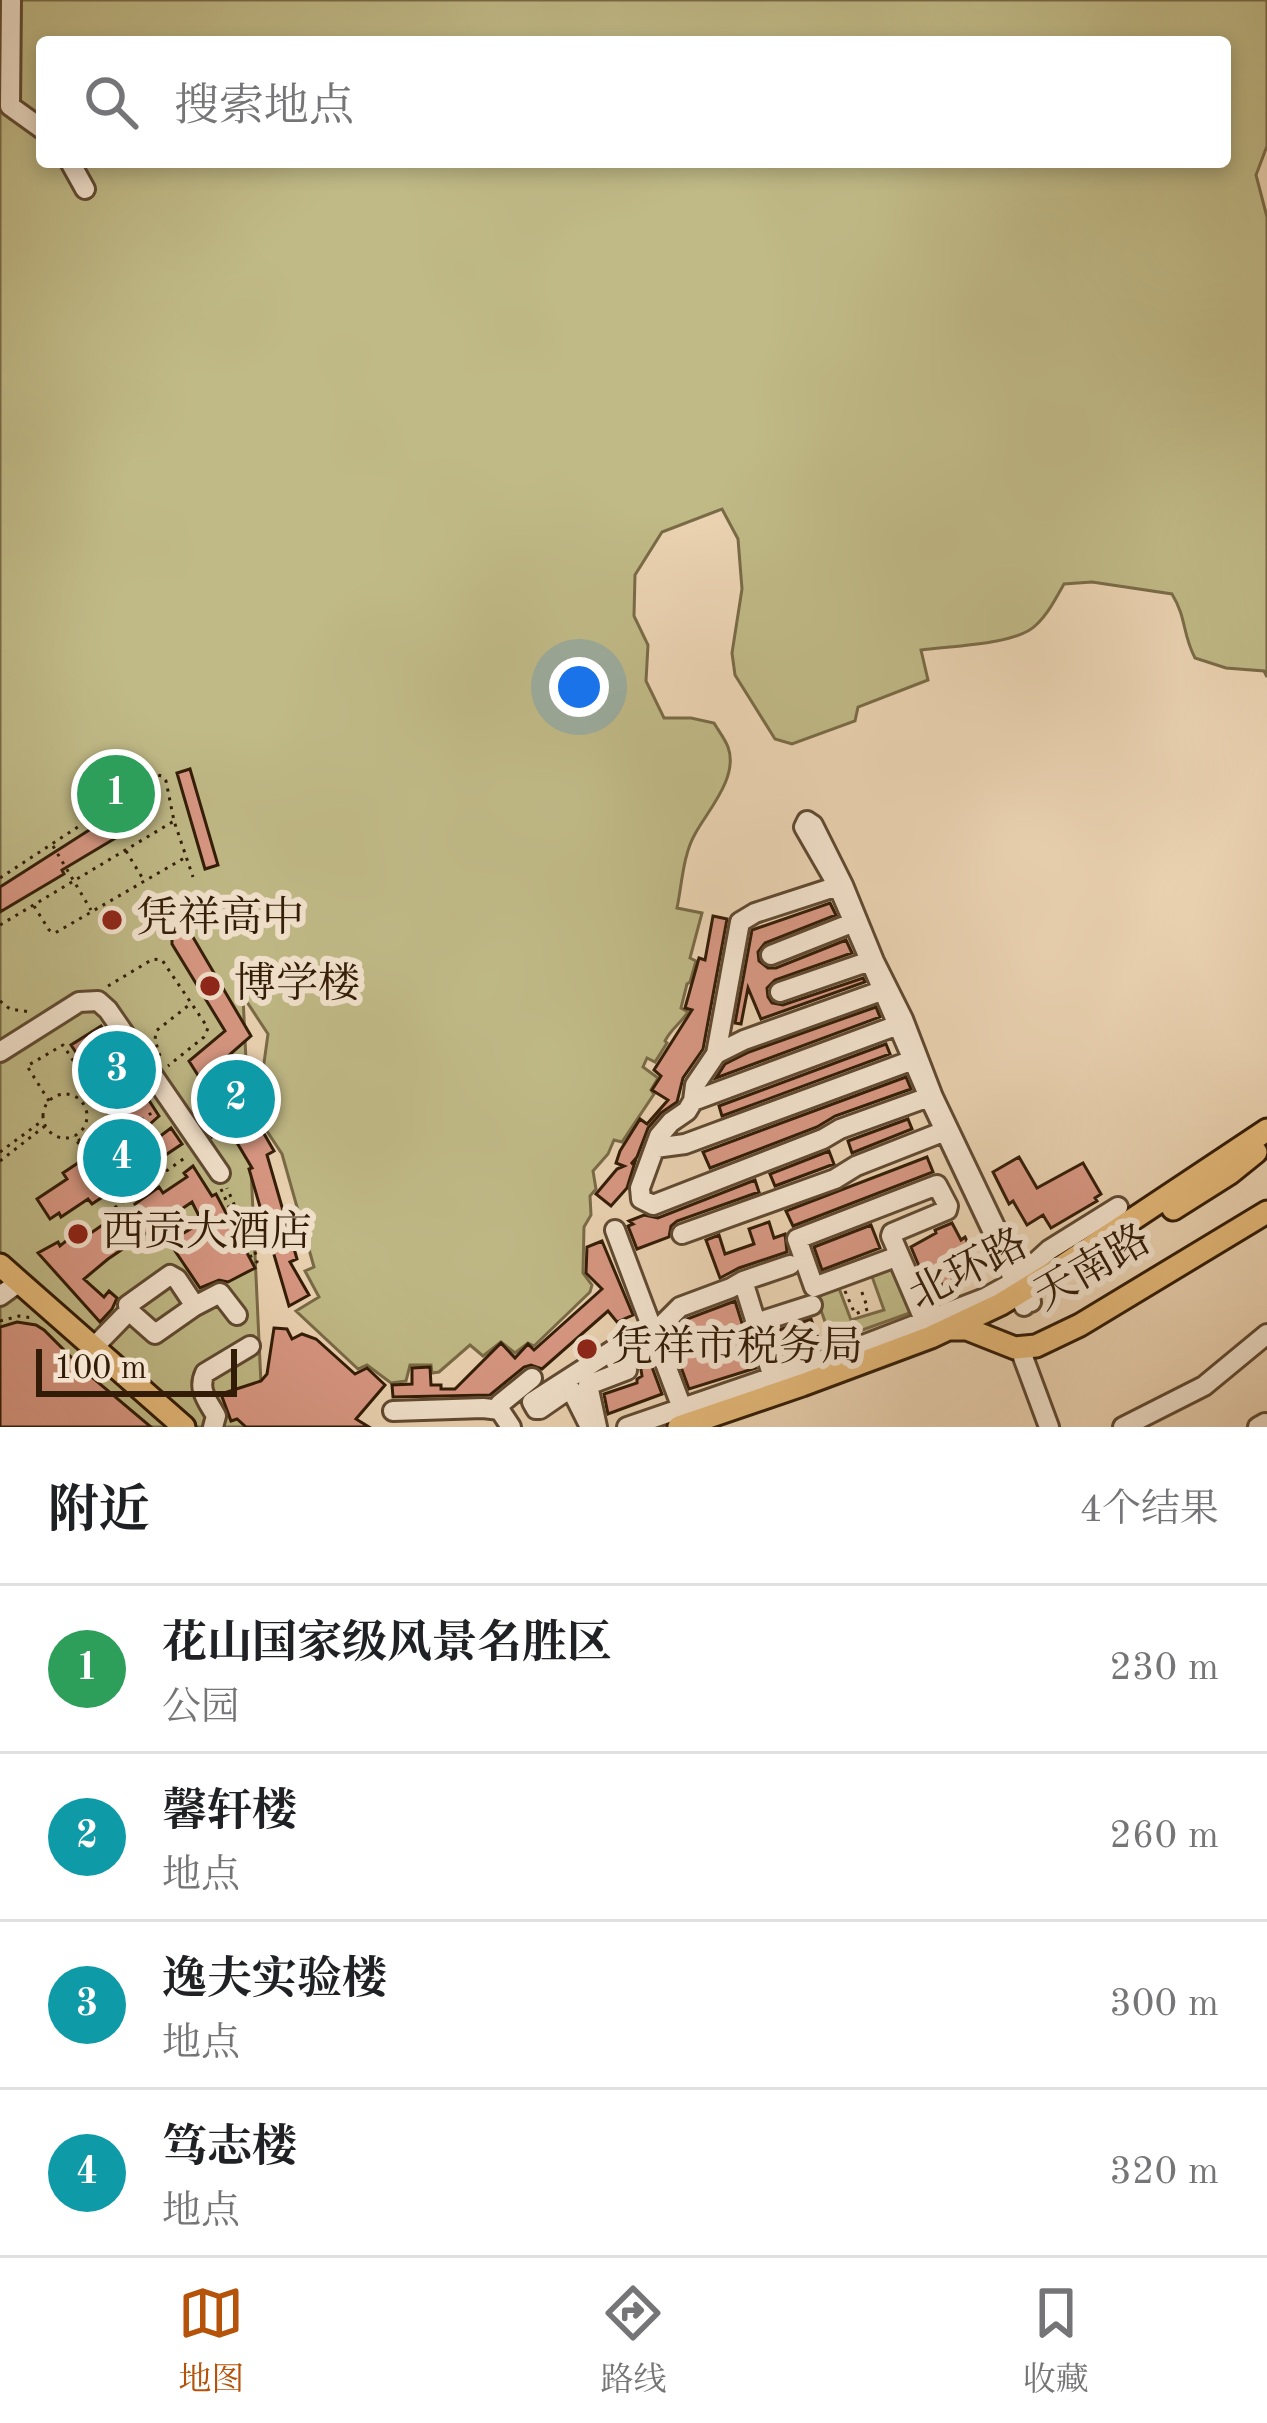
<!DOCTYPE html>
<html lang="zh">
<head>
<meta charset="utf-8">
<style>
  body { margin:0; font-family:"Old Standard TT","Noto Serif SC",serif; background:#f6f6f6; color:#202124 }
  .scale { position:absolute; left:36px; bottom:30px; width:201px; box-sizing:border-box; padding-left:12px; border:6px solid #321c07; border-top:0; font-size:33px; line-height:42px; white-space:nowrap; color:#321c07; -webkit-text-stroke:9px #f3e3ce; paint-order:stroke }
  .you { position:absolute; left:579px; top:687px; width:42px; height:42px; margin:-30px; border:9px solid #fff; border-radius:50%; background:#1a73e8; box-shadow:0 0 0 18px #1a73e833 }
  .badge { display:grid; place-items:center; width:78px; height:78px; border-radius:50%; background:#b45309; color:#fff; font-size:39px; font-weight:700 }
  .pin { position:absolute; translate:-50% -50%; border:6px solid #fff; box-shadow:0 3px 12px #0006 }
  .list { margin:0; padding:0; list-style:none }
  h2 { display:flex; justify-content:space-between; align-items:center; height:156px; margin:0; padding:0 48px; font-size:51px }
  h2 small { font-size:39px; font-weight:400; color:#757577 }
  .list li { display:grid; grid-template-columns:78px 1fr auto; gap:36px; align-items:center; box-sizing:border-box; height:168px; padding:0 48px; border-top:3px solid #e0e0e0 }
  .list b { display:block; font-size:45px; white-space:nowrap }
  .list p { margin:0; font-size:39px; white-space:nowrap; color:#757577 }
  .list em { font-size:39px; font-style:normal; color:#757577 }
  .icon { flex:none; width:66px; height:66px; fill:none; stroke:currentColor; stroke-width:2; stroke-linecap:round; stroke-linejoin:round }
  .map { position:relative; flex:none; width:1267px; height:1427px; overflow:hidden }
  .search { position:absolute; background:#fff; box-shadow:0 6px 18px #0003; left:36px; right:36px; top:36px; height:132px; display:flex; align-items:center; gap:30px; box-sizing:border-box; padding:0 42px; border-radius:12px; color:#757577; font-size:45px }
  .sheet { height:828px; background:#fff }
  nav { display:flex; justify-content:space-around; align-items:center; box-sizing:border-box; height:168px; border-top:3px solid #e0e0e0; background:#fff; font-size:33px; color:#757577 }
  nav a { display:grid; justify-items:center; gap:6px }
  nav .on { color:#b45309 }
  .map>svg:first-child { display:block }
</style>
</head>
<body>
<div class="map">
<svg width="1267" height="1427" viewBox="0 0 1267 1427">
  <rect width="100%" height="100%" fill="#ecd4b3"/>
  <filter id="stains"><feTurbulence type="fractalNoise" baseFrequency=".00167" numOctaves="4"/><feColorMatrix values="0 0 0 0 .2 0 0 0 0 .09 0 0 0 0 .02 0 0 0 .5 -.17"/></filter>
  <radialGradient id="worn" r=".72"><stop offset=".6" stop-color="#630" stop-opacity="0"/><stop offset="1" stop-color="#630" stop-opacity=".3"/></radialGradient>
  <path fill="#c0ba87" stroke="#796b47" stroke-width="3" fill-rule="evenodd" d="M0,0H1267V146L1256,175L1267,217V677L1264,671L1226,668L1195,658C1182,633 1187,619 1172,594L1092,582L1064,584C1056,598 1048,614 1036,625C1017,645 949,646 921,650L928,680L858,707L855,721L792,744L775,739L735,675L732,653L742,589L738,539L722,509L662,532L635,575L634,616L648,645L646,681L664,718H691L714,723C718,730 725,739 728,747C739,777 708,810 695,834C683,855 682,884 677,908L702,913L690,958L696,961L690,982L687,984L681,1008L688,1012C680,1024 671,1029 665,1041L667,1043L655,1062L647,1058L643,1067L658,1078L651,1090L654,1094L622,1142L614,1140L608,1154L593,1171L596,1189L590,1196L591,1215L584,1227L583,1273L592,1285L590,1292L534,1346L528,1343L515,1353L501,1342L483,1356L470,1345L439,1372L432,1373L431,1365H410L406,1381L391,1383L367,1365L358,1369L296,1311L319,1297L305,1271L314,1267L282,1154L257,1116L273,1092L263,1070L268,1034L243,996L263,1427H0ZM42,42H1225V162H42Z
    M897,1261L918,1310L832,1341L814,1291L837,1283L851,1320L884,1310L870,1271Z"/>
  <path fill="#d99884" stroke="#321c07" stroke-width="3" d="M190,769L218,865L205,869L177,773Z
    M133,802L144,821L62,870L64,874L0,912V887Z
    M830,903L836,915L765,943L758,952L759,961L768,968H776L846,940L852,953L775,980L767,988L768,997L772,1003L783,1005L863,978L865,982L761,1019L748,988L741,1024L735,1023L752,930Z
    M713,916L727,919L703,1049L683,1078L677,1102L661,1113L648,1128L637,1157L631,1164L635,1162L627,1188L611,1206L596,1194L617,1169L624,1166L616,1163L620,1151L640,1119L647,1124L668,1100L652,1090L661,1076L654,1070L692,1010L685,1008L699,958L705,960Z
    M187,927L251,1036L201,1080L189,1061L225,1031L172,944V937Z
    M876,1007L880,1017L716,1078L725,1064L749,1052Z
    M101,1026L159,1116L141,1132L150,1144L171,1128L182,1144L92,1204L88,1199L61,1217L59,1213L50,1219L37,1199L67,1179L63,1173L126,1131L106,1100L117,1092L100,1067L90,1073L71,1045Z
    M886,1044L890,1054L722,1116L719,1106Z
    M253,1070L271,1093L249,1108L274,1151L267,1155L297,1259L290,1262L309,1295L289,1306L249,1169L252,1168L227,1126L212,1137L195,1113L202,1108L201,1106L245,1072L247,1074Z
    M906,1077L911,1089L835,1116L817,1127L710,1168L703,1152Z
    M908,1119L912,1129L852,1153L848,1141Z
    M829,1151L834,1164L775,1186L770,1174Z
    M927,1157L933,1172L793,1226L786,1211Z
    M1019,1157L1037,1188L1083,1163L1101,1194L1095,1198L1097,1201L1051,1228L1043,1215L1027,1225L1013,1201L1009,1204L993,1172Z
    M193,1166L212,1196L216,1194L255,1268L228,1282L219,1280L200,1288L169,1242L202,1222L192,1202L108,1259L84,1279L104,1297L109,1291L117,1298L112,1309L100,1322L38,1253L58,1242L60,1246L82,1228L88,1235L114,1217L118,1223L139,1209L135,1204L159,1187L163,1193L187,1177L184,1173Z
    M755,1180L759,1192L677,1221L671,1226L669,1237L637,1249L628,1226L633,1224L629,1221L644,1215L658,1218Z
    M769,1222L774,1238L785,1234L787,1252L739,1268L720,1278L706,1240L719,1235L725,1254L754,1244L749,1229Z
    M952,1223L961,1240L965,1237L971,1249V1263L961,1276L929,1290L911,1247L936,1233L935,1230Z
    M871,1225L880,1248L822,1270L814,1247Z
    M602,1241L633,1315L617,1322L608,1311L542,1369L531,1365L524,1367L490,1395L393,1397L392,1385L412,1384V1368L430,1367L431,1385H441V1389H455L501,1343L515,1358L528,1344L534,1350L602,1289L586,1273L587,1247Z
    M735,1301L756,1368L689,1389L670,1337L687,1319Z
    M811,1319L819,1341L780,1355L773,1332Z
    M17,1322L36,1325L44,1330L88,1374L151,1427H0V1327Z
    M274,1328L287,1329L292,1339L302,1334L316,1339L355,1374L367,1368L385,1385L356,1419L369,1427H246L237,1419L231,1421L221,1394L261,1381L267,1374Z
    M639,1332L662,1394L608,1414L604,1394L637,1383V1379L642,1376L639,1357L627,1335Z"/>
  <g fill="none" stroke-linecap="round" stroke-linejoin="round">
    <g stroke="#604a32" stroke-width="24">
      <path id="minor" d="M11,0L10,106L42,129
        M70,162L85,189
        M838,886L755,913L740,922L716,1054L695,1085L693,1101L687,1111L671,1122L659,1136L640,1188L641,1199L653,1205L823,1139L840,1129L929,1097
        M771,955L852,923
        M780,992L870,961
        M0,1052L79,1002L98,1001L108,1010L220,1173
        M716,1054L744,1040L884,990
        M693,1101L898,1025
        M655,1148L685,1144L913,1060
        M615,1230L685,1416
        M682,1234L835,1179L856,1166L945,1131
        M0,1296L18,1283
        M1024,1306L1000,1247L929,1097L838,886L804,827L807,821L813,825L843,885L874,961L903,1019L933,1097L1031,1302
        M129,1311L155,1334L195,1306
        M925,1322L898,1259L893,1258L814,1287L797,1239L937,1185L948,1206L947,1210L892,1233L891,1236L928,1321
        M756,1323L812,1305
        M653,1334L680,1307L731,1288L743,1281
        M93,1348L129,1311L128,1305L170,1275L177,1279L195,1306L220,1293L237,1315
        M1023,1357L1049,1427
        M775,1384L743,1281L790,1265
        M393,1411L483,1408L500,1410
        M213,1427L216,1416C208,1401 197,1390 205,1373L250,1346
        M511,1427L501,1412L500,1404L532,1378
        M590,1427L572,1391H566L540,1409H536L532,1402L616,1348L626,1360L627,1370L588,1385L597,1427
        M627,1427L840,1354L985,1298L1014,1282L1049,1250L1118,1207
        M1123,1427L1204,1386L1267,1334
        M1258,1427L1265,1423"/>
    </g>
    <g stroke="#321c07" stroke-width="27">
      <path id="major" d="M1173,1209L1230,1173L1256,1152
        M0,1265L184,1427
        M949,1329H967L1015,1348L1036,1346L1080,1325L1267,1212
        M679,1427L802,1385L931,1337L1001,1304L1061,1267L1267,1130"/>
    </g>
    <path stroke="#321c07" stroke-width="3" stroke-dasharray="3 6" stroke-linecap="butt" d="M53,846L91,910
      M126,851L143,879
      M0,878L157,775L162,776L166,781L174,821L193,877
      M34,906L49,930L55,933L186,857
      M0,925L174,821
      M108,986L153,959L162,960L208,1028L204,1037L168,1066
      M0,1001L10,1009L31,1012
      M160,1056L155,1040L156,1031L189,1005
      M87,1081L99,1073L111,1092L100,1099
      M43 1116a22 22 0 1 1 44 0a22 22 0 1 1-44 0Z
      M49,1101L27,1066L63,1045L118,1129L84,1152L74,1136
      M120,1128L129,1122L132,1126L156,1110
      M78,1141L110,1120
      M0,1152L42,1121
      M0,1161L45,1126
      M221,1189L252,1259L257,1262V1257L227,1188
      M100,1218L186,1157
      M845,1291L855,1314L868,1309L860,1287
      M0,1321L19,1316L33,1318"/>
    <use href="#minor" stroke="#f3e3ce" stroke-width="18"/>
    <use href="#major" stroke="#e6ba7a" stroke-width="21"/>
  </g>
  <g fill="#8f2418" stroke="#f3e3ce" stroke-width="4.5">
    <circle cx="112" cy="920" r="12"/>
    <circle cx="210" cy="986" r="12"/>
    <circle cx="78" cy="1234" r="12"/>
    <circle cx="587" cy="1349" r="12"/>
  </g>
  <g text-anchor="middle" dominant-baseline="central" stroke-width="12" stroke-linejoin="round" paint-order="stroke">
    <g font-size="42" fill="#321c07" stroke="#f3e3ce" text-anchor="start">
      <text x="136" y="920">凭祥高中</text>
      <text x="234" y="986">博学楼</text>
      <text x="102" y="1234">西贡大酒店</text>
      <text x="611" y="1349">凭祥市税务局</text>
    </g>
    <g font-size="42" fill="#321c07" stroke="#f3e3ce">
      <text transform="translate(1093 1269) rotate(-30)">天南路</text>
      <text transform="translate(969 1271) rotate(-27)">北环路</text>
    </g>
  </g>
  <rect width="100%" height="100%" filter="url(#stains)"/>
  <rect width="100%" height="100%" fill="url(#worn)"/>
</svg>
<div class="scale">100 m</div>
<div class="you"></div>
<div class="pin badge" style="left:116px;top:794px;background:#2e9e5b">1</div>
<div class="pin badge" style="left:236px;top:1099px;background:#0f9aa8">2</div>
<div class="pin badge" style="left:117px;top:1070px;background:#0f9aa8">3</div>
<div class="pin badge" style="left:122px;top:1158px;background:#0f9aa8">4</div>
<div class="search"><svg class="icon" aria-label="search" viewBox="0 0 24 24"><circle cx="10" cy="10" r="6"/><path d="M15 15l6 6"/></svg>搜索地点</div>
</div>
<section class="sheet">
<h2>附近<small>4个结果</small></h2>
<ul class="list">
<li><span class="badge" style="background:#2e9e5b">1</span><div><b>花山国家级风景名胜区</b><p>公园</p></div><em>230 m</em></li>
<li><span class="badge" style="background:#0f9aa8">2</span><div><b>馨轩楼</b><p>地点</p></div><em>260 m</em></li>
<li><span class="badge" style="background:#0f9aa8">3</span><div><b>逸夫实验楼</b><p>地点</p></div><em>300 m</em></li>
<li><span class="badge" style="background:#0f9aa8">4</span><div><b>笃志楼</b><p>地点</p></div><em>320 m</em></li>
</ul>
</section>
<nav>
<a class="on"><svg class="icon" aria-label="map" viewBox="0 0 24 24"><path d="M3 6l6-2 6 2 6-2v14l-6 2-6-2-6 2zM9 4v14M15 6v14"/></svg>地图</a>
<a><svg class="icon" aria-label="directions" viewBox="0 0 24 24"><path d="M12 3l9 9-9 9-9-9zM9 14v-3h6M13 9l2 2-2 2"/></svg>路线</a>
<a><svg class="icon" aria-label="saved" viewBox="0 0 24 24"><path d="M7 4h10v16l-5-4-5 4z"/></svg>收藏</a>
</nav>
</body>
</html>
